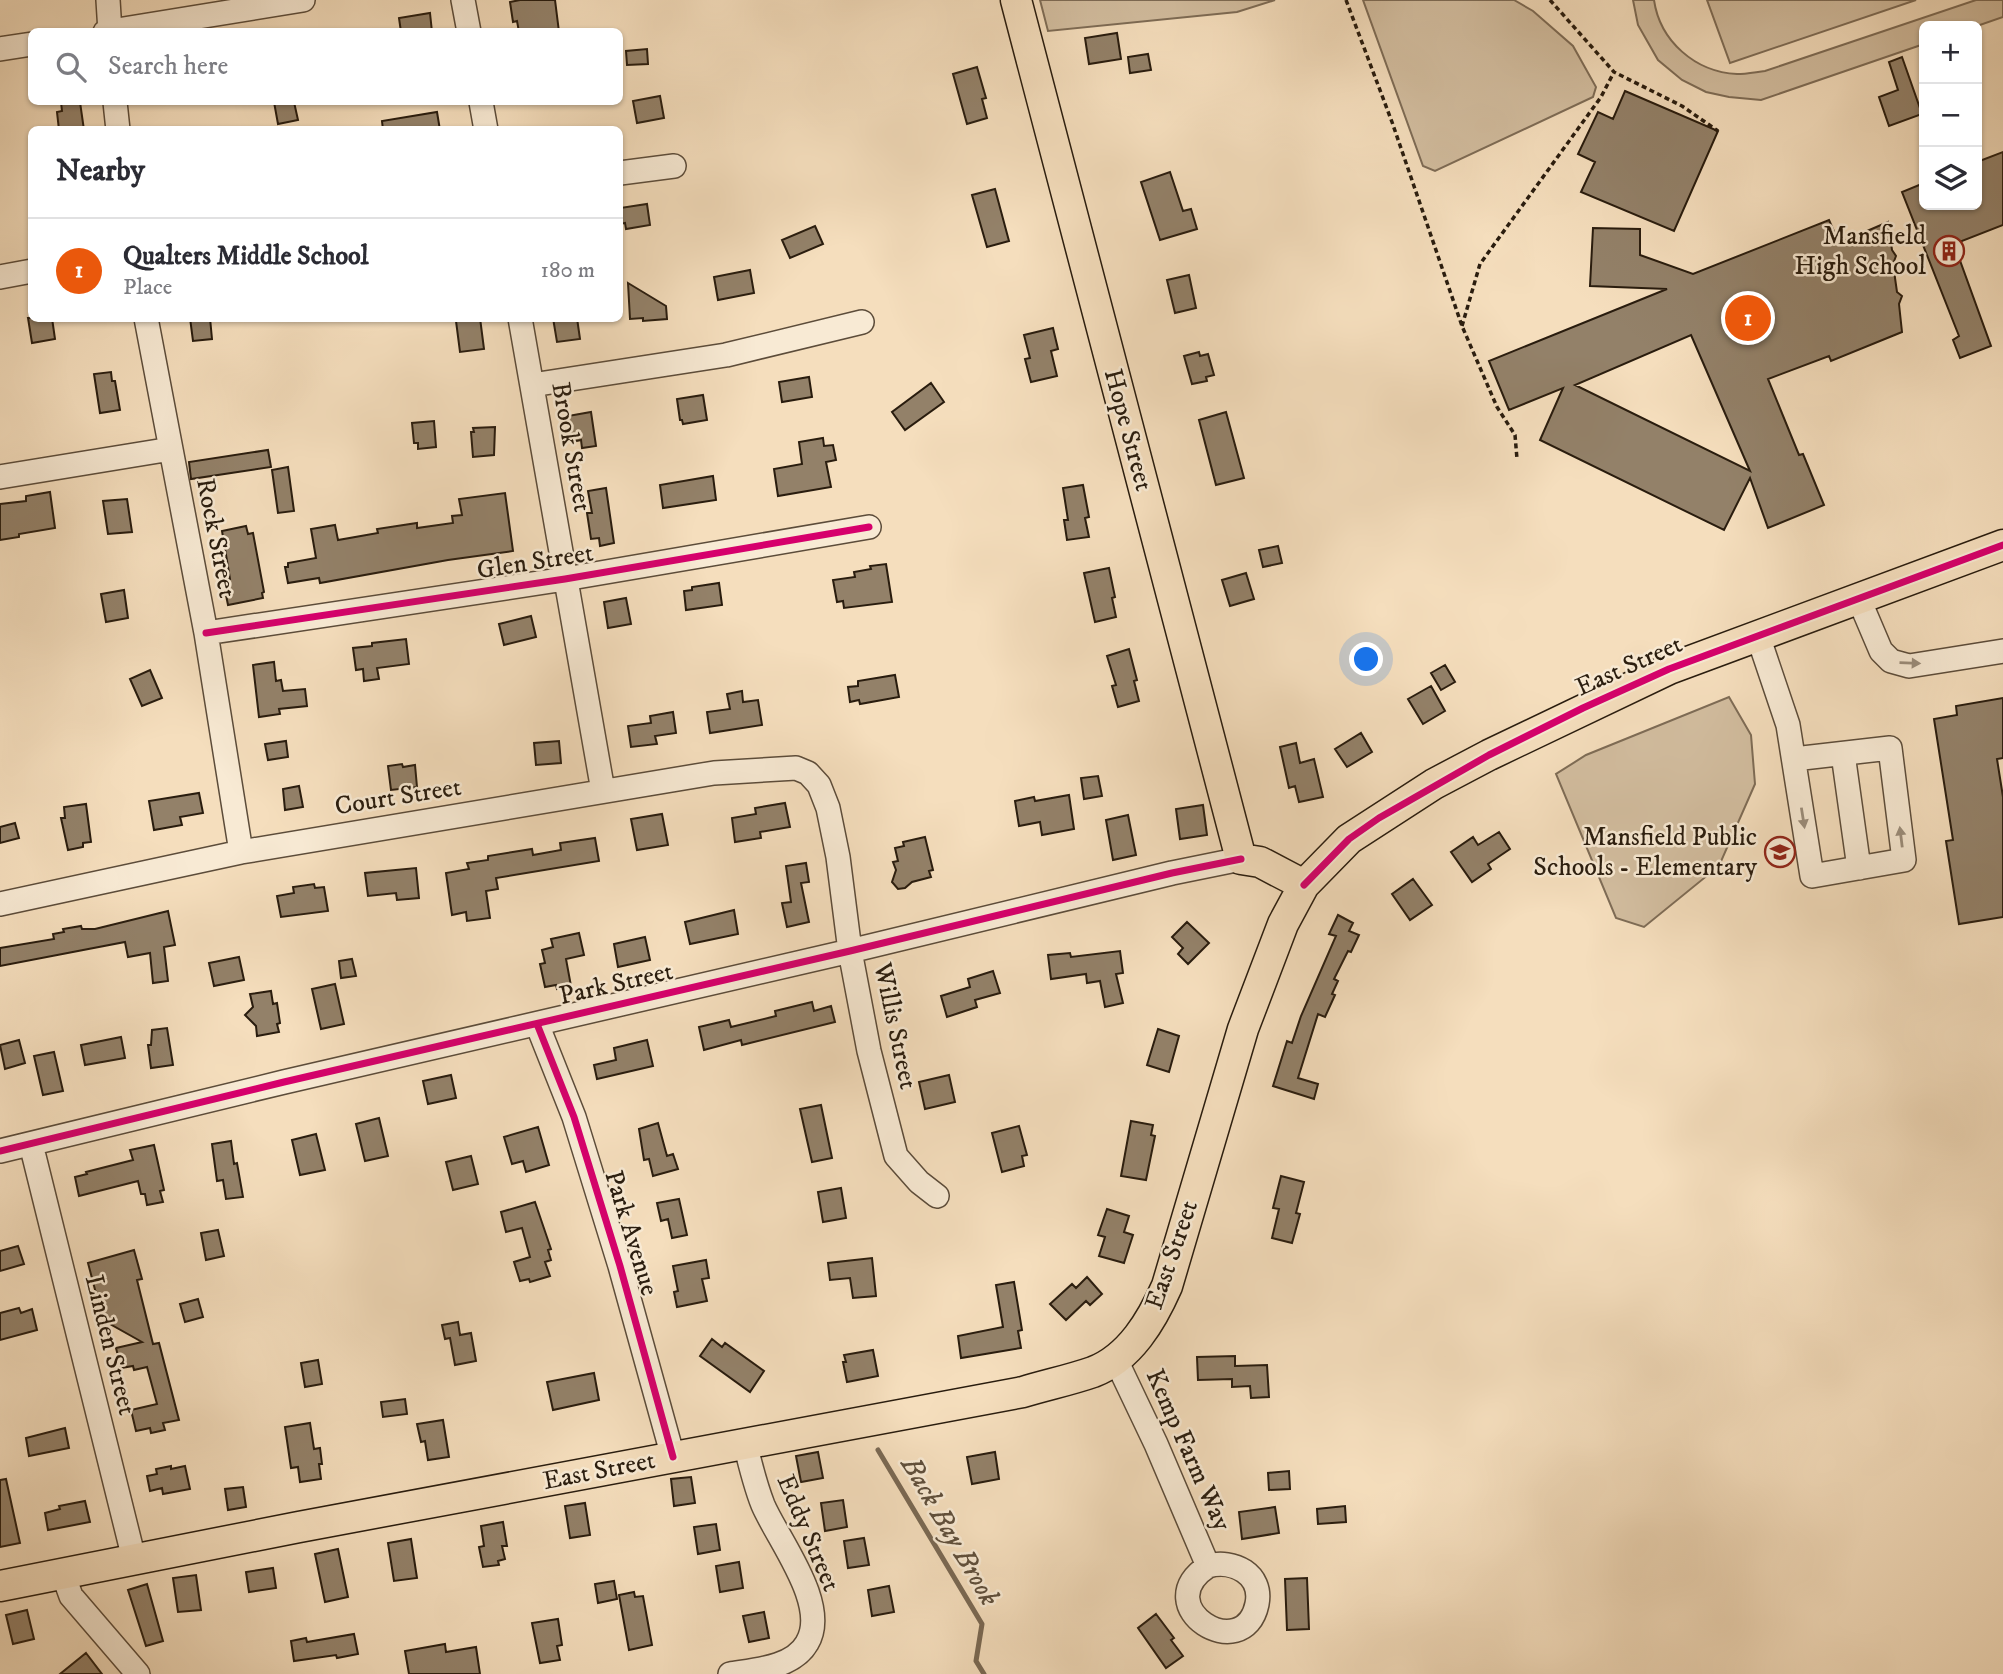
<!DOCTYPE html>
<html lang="en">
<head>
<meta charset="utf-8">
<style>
  body { margin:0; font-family:"IM FELL DW Pica",serif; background:#f7f7f7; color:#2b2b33 }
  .controls { position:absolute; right:21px; top:21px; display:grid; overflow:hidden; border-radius:10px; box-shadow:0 2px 5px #0004 }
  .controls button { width:63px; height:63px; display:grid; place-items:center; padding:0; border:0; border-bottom:2px solid #e1e1e2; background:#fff; color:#2b2b33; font:35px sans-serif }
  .you { position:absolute; left:1367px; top:660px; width:24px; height:24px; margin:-18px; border:5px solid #fff; border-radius:50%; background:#1a73e8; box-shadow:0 0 0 10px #1a73e833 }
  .badge { display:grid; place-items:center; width:46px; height:46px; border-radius:50%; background:#ea580c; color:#fff; font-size:23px; font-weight:700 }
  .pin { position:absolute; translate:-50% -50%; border:4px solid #fff; box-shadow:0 2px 7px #0006 }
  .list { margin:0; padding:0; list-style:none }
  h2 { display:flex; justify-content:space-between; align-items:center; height:91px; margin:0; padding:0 28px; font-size:30px }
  h2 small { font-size:23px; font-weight:400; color:#7c7c81 }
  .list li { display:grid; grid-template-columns:46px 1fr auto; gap:21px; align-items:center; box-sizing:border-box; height:105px; padding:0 28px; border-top:2px solid #e1e1e2 }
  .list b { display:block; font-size:26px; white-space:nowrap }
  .list p { margin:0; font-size:23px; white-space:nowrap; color:#7c7c81 }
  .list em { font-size:23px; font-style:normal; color:#7c7c81 }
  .icon { flex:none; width:38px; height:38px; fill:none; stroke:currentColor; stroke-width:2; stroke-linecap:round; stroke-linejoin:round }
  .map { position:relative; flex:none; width:2003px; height:1674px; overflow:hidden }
  .search { position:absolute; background:#fff; box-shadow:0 2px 5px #0004; left:28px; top:28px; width:595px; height:77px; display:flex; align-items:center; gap:18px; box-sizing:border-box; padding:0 24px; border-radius:10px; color:#7c7c81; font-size:26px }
  .panel { position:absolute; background:#fff; box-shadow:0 2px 5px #0004; left:28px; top:126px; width:595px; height:196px; border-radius:10px }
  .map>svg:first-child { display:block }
</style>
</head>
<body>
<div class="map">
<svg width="2003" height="1674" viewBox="0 0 2003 1674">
  <rect width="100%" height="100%" fill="#f5debd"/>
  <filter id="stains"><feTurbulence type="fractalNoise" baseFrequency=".00286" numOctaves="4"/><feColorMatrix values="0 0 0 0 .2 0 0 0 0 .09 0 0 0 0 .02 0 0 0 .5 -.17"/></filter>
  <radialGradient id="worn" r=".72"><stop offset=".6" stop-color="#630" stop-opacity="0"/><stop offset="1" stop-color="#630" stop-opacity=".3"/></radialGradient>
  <path fill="#d2bd9f" stroke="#7e6c56" stroke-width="2" d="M1040,0H1275L1237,12L1048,31Z
    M1363,0H1514L1533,11L1573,46L1596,87L1593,97L1435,171L1423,166Z
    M1633,0H1654C1660,41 1695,72 1737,74C1746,74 1756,72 1765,71L1976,0H2003V17L1977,26H1924V44L1761,100L1729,97L1706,92L1682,80L1658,60L1638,25Z
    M1707,0H1916L1730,63Z
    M1729,697L1751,735L1755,784L1719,866L1644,927L1616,918L1556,774L1586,755Z"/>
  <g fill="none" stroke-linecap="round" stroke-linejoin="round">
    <path stroke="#7a6954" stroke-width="5" d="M878,1450L982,1624L976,1661L984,1674"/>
  </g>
  <path fill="#938169" stroke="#291c0e" stroke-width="2" fill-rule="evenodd" d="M520,0H555L559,32H519L517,21L513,22L510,2Z
    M430,13L432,32H401L399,18Z
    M1117,33L1121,59L1089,64L1085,38Z
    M647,49L648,64L627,65L626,51Z
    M1148,54L1151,70L1130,73L1128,57Z
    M1902,57L1922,114L1889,126L1879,97L1898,90L1889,62Z
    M977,67L986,98L982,99L987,118L967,124L953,74Z
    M1625,91L1718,131L1674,231L1581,192L1595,162L1578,154L1598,112L1613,119Z
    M660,96L664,118L637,123L633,101Z
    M61,102H80L84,130H59L57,112L62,111Z
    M274,102H294L298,120L278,124Z
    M437,112L440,130H383L382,121Z
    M2003,152V225L1954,244L1991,346L1960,358L1953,340L1959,336L1902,192L1924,183V205H1977V162Z
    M1170,172L1183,211L1191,209L1197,229L1160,240L1141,182Z
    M995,189L1009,241L987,247L972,195Z
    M647,204L650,225L626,229L625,223L620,224V208Z
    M1829,220L1839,243L1888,222L1892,250L1896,256L1893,264L1897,292L1902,296L1899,304L1902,332L1831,361L1829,356L1768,379L1799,455L1803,454L1824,505L1768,528L1750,478L1724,530L1540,440L1563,388L1509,410L1489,361L1667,289L1590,286L1593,228L1640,229V255L1693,274ZM1691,335L1750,471L1575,385Z
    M815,226L823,244L790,258L782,240Z
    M750,270L754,293L718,300L714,277Z
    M1189,275L1196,308L1175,313L1167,280Z
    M628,283L666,306L667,319L643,321V318L630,319Z
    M28,318H52L55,339L32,343Z
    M190,318H210L212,339L193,341Z
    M480,318L484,349L460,352L456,321Z
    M553,318H577L580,339L557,342Z
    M1053,328L1058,349L1051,351L1057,376L1031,382L1025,359L1030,358L1024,335Z
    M1199,352L1200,356L1208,354L1214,375L1206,377L1207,381L1192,384L1184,356Z
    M111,372L112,381H115L120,410L100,413L94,374Z
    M809,377L812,397L782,402L779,382Z
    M931,383L944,402L905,430L892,412Z
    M703,395L707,420L683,424L682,420H680L677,399Z
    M591,412L596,446L582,448L581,440L572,442L568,416Z
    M1226,412L1244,478L1216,485L1199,420Z
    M434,421L436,447L418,449V443H414L412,423Z
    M495,427L494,455L473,457L471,432H474L473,428Z
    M823,438L824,446L833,445L836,460L826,462L831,487L778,496L774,469L802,464L799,442Z
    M268,450L271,467L191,479L189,462Z
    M288,467L294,511L278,513L272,470Z
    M713,476L716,500L663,508L660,485Z
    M1083,485L1089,517L1085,518L1089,537L1067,540L1064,520H1068L1063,488Z
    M606,488L614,543L600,546L599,538L591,539L587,513H592L588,491Z
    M50,492L55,528L19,534V537L0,540V504L26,501V496Z
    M505,493L513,551L448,560L320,583L319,578L288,583L285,567H288V563L316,558L311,529L335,525L338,540L378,533L377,529L417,523V528L453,523L452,516L462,515L459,499Z
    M127,499L132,532L108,534L103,501Z
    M246,526L248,534L253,533L264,592L262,593L263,598L228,605L223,580L230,579L222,531Z
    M1278,546L1282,563L1263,567L1259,550Z
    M886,564L892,602L844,608L843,601L837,602L833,580L855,577L854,572L871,569L870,566Z
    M1109,568L1115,597L1112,598L1116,617L1095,622L1084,573Z
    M1246,573L1254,599L1230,606L1222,580Z
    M719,583L722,605L686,610L684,591L692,590V587Z
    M124,590L128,618L106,622L101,594Z
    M626,598L631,624L608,628L604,602Z
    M531,616L536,637L504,645L499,624Z
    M406,639L409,664L377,668L379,679L364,681L363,669L356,670L353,648L372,646V643Z
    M1129,649L1137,680L1134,681L1139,701L1118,707L1112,686L1116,685L1107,656Z
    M274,662L276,681L281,680L283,691L305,689L307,706L279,709L280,714L259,717L253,665Z
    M1445,665L1455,682L1441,690L1431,673Z
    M150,670L162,698L142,706L130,679Z
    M895,675L899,697L860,704L859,700L850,702L848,687L858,686V681Z
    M1431,686L1445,711L1423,724L1408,699Z
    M742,691L743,702L758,700L762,725L710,733L707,712L730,709L727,694Z
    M2003,698V758L1997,759L2003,797V917L1959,924L1946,841L1953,840L1934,719L1957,715L1956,706Z
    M673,712L676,733L655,736L657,744L631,747L628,726L651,723L650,716Z
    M1361,733L1372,752L1347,767L1335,749Z
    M286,741L288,757L268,760L265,744Z
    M559,741L561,763L536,765L534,743Z
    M1296,743L1300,763L1314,759L1323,797L1299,802L1295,786L1289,788L1280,747Z
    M402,764L403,767L415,765L417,787L391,790L388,766Z
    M1098,776L1102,796L1084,799L1081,778Z
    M299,786L303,807L285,810L283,789Z
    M199,793L203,813L180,817L182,825L154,830L149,801Z
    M1069,795L1074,829L1042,835L1040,822L1019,826L1015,801L1034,797L1035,801Z
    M785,803L790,827L760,832L761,838L735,842L732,818L756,814L755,808Z
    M86,804L91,842L83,843V847L68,850L61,818H65L64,807Z
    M1203,805L1207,835L1180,839L1176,809Z
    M662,814L668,845L637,850L631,819Z
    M1128,815L1136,855L1113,860L1106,820Z
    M15,823L19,838L0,843V827Z
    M1499,832L1510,849L1488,864L1491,869L1472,882L1451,852L1473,837L1478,845Z
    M925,837L933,870L929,871L931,877L912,882L905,888L898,889L892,882L896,870L893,862L898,861L895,848L904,846L903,842Z
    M595,838L599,861L496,878L498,889L486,891L490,918L467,921L466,912L452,915L446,873L469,869L467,863L488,860V856L532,849L533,855L561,850L560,843Z
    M806,863L809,882L801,883L809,922L787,927L782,903L791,902L786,866Z
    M416,868L419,898L397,900L396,893L368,896L365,873Z
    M1413,879L1432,905L1410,920L1392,894Z
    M314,884L315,888L324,887L328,911L281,917L277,896L294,893L293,887Z
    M734,910L738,934L690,944L685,922Z
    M168,911L175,945L164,947L168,981L153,983L150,953L128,957L125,942L0,966V948L54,939L53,934L64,932L63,929L81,926L82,929H95Z
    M1338,915L1353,923L1349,931L1359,935L1351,952L1348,951L1334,979L1338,981L1332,994L1335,995L1325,1017L1318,1014L1298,1078L1318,1084L1314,1099L1273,1086L1287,1041L1292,1043L1301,1016L1336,936L1329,934Z
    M1187,922L1209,943L1188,964L1178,954L1183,948L1172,937Z
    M579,933L584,955L566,959L571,986L557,989L556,985L545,987L540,964L545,963L542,950L553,947L551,939Z
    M645,937L650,960L618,967L614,944Z
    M1120,951L1123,973L1116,974L1123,1003L1105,1007L1100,981L1087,983L1086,974L1051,979L1048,955L1070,953L1071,957Z
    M239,957L244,980L214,986L209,963Z
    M352,959L356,976L341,978L339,961Z
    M993,971L1000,993L975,1000L977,1007L947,1017L941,996L970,987L968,979Z
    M335,984L344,1024L321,1029L312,989Z
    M271,991L273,1004L277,1003L280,1023L277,1024L279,1032L257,1036L256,1026L245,1015L253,1007L250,994Z
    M812,1002L814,1011L831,1006L835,1022L742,1045L741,1040L704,1050L699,1027L729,1020L731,1027L776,1016L775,1011Z
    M167,1028L173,1065L151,1068L148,1045H151L152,1030Z
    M1158,1029L1179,1036L1169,1072L1147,1065Z
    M121,1037L125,1058L85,1065L81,1045Z
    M19,1040L25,1063L5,1069L0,1045Z
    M647,1040L653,1066L597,1079L594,1065L616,1060L614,1048Z
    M54,1052L63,1091L43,1095L34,1056Z
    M451,1075L456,1098L428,1104L423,1081Z
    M949,1075L955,1102L925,1109L919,1082Z
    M821,1105L832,1158L812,1162L800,1109Z
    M379,1118L388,1156L365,1161L356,1124Z
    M1131,1121L1153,1125L1151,1135L1155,1136L1146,1180L1121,1176Z
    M658,1123L667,1156L673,1154L678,1169L653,1176L649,1159L644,1160L639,1129Z
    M1019,1126L1027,1155L1022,1156L1024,1166L1002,1172L992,1133Z
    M538,1127L549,1165L526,1172L523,1161L512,1164L504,1137Z
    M316,1134L325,1170L300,1175L292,1140Z
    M231,1141L234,1164L237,1163L243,1197L226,1199L223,1180L217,1181L212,1144Z
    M154,1145L164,1190L160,1191L163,1202L147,1205L145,1194H141L138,1181L79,1196L75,1177L87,1174L86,1172L133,1160L130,1150Z
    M471,1156L478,1184L453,1190L446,1162Z
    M1281,1176L1304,1182L1296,1213L1300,1214L1292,1243L1272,1238L1279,1209L1273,1208Z
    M841,1188L846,1218L823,1222L818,1192Z
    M679,1199L687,1235L672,1238L668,1219L661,1221L657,1203Z
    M535,1202L551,1249L548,1250L551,1260L545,1262L550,1276L530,1282L529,1279L520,1281L514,1262L530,1257L522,1228L506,1232L501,1212Z
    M1107,1209L1129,1216L1124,1232L1133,1235L1124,1263L1099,1256L1105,1237L1098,1235Z
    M218,1230L224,1256L206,1260L201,1233Z
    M18,1246L24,1264L0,1271V1251Z
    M134,1250L142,1279L137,1280L153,1344L159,1343L179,1420L163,1423L165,1430L151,1433L150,1428L136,1431L131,1410L157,1404L147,1367L134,1370L133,1366L121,1368L116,1348L142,1342L103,1320L88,1263Z
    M872,1258L876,1296L853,1298L850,1278L830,1280L828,1263Z
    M706,1260L709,1278L702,1279L707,1301L677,1307L674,1292L678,1291L673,1266Z
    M1087,1277L1102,1294L1090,1305L1086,1301L1066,1320L1050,1304L1072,1284L1076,1288Z
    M1014,1282L1022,1330L1018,1331L1021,1348L961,1358L958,1336L1003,1327L996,1285Z
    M198,1299L203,1317L185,1322L180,1304Z
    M19,1308L21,1313L32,1309L37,1330L0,1340V1313Z
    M458,1322L460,1335L471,1333L476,1361L455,1365L450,1338L445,1339L442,1325Z
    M712,1339L722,1347L725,1343L764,1371L750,1392L700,1356Z
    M873,1350L878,1376L847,1382L843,1362H846L844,1355Z
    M1235,1356V1366L1267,1365L1269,1397L1251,1398L1250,1386L1232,1387V1379L1198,1380L1197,1357Z
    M318,1360L322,1384L305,1387L301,1363Z
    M594,1373L599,1400L553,1410L547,1382Z
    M405,1399L407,1414L383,1417L381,1402Z
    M443,1420L449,1457L428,1460L425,1441L421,1442L417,1424Z
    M310,1423L314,1449L320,1448L322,1464H319L321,1479L300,1482L298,1467L291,1468L285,1427Z
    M65,1428L69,1448L29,1456L26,1438Z
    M818,1452L823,1478L801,1482L796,1456Z
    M995,1452L999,1479L972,1484L967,1457Z
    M171,1466V1469L185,1466L190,1489L163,1494L162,1488L150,1491L147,1476L157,1474L156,1469Z
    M1289,1471L1290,1489L1269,1490L1268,1473Z
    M691,1477L695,1503L674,1506L671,1479Z
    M6,1479L20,1543L0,1547V1480Z
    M243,1487L246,1507L228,1510L225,1489Z
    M843,1500L847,1527L825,1531L821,1503Z
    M85,1501L90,1522L48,1530L45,1513L60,1509L59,1506Z
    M585,1503L590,1535L570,1538L565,1506Z
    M1345,1506L1346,1522L1318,1524L1317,1509Z
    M1275,1507L1279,1533L1242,1539L1239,1512Z
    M503,1522L507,1546H502L505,1559L498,1561L499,1565L483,1567L479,1547L484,1546L481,1526Z
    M716,1524L720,1550L698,1554L694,1527Z
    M864,1538L869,1565L848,1568L844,1541Z
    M411,1539L417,1578L394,1581L388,1543Z
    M338,1549L348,1597L325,1602L315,1554Z
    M739,1562L743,1588L720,1592L716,1566Z
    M273,1568L276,1588L249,1592L246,1572Z
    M196,1575L201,1610L178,1612L173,1578Z
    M1307,1578L1309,1629L1287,1630L1285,1579Z
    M614,1581L617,1599L598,1603L595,1584Z
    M147,1584L163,1641L146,1646L128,1590Z
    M889,1586L894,1612L872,1616L868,1590Z
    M634,1592L635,1597L643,1596L652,1645L629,1650L619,1595Z
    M27,1610L34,1639L13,1644L6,1615Z
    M764,1612L769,1638L749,1642L743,1616Z
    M1156,1614L1174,1638L1171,1640L1183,1656L1166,1668L1138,1628Z
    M558,1619L562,1645L557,1646L560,1660L540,1663L532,1623Z
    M354,1634L358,1654L337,1658L336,1655L294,1661L291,1641L306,1638L307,1642Z
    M445,1644L446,1652L476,1647L480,1674H409L405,1651Z
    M86,1653L102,1674H60Z"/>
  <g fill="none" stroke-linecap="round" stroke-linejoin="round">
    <g stroke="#5c4c3a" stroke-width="26">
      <path id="minor" d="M108,0L110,32
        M463,0L469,32
        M105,32L303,0
        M0,49L32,44
        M115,102L118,130
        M481,102L486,130
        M620,173L674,166
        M0,277L32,271
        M146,318L206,633L241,852
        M520,318L603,791
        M532,385L726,355L862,322
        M0,477L171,449
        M1858,597L1881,651L1891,661L1909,666L2003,651
        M206,633L565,579L869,527
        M1758,636L1788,725L1812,876L1904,860L1890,748L1794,759
        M1843,754L1859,868
        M0,904L241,852L714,773L796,768L808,773L819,785L828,808L838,857L850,951L869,1051L896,1156L919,1182L937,1196
        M537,1024L574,1117L620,1266L673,1457
        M31,1144L134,1559
        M0,1151L284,1082L850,951L1172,873L1241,859
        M1115,1358L1156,1444L1208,1566C1146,1607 1244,1667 1257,1604C1263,1574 1233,1559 1208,1566
        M63,1574L71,1596L138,1674
        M730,1674C754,1670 793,1668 807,1643C830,1605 778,1540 763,1505C755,1485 750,1464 745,1443"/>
    </g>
    <g stroke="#291c0e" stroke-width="33">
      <path id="major" d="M1016,0L1241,859L1260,862L1304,885
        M0,1586L299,1527L1023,1392C1046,1385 1070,1380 1093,1372C1130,1358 1152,1320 1167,1286L1243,1029L1283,924L1304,885L1349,839L1434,784L1489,755L1669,669L2003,545"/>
    </g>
    <path stroke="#291c0e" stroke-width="3.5" stroke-dasharray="5 3.5" stroke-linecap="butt" d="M1346,0L1392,122L1462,326L1497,407L1515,435L1517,459
      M1550,0L1614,72L1682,106L1718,131
      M1462,326L1480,264L1601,97L1614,72"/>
    <use href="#minor" stroke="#f8ead4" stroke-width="23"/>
    <use href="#major" stroke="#f5debd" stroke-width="30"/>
    <g stroke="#f8ead4" stroke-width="11">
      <path id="cycleway" d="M206,633L565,579L869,527
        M1304,885L1349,839L1379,818L1489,755L1583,708L1669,669L2003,545
        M537,1024L574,1117L620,1266L673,1457
        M0,1151L284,1082L850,951L1172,873L1241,859"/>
    </g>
    <use href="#cycleway" stroke="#d6006c" stroke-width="7"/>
  </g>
  <defs><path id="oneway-solid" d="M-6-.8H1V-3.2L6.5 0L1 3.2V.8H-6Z" transform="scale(1.75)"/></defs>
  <g fill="#9b8d7b">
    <use href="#oneway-solid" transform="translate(1910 663) rotate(2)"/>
    <use href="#oneway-solid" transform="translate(1803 818) rotate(81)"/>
    <use href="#oneway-solid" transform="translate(1901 837) rotate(-97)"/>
  </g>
  <defs>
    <g id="building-ring" transform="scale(1.575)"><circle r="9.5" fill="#f8ead4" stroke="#8f2418" stroke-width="1.5"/><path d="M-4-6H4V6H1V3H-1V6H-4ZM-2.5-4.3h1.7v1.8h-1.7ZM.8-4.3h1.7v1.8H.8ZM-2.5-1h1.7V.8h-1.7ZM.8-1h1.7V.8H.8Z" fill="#8f2418"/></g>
    <g id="school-ring" transform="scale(1.575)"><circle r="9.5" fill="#f8ead4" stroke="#8f2418" stroke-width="1.5"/><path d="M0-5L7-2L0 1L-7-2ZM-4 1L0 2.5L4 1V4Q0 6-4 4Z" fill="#8f2418"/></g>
  </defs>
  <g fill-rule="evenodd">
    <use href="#building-ring" x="1949" y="251"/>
    <use href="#school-ring" x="1780" y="852"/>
  </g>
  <g text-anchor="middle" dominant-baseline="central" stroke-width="5" stroke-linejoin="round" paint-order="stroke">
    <g font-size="26" fill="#291c0e" stroke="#f8ead4" text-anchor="end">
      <text x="1926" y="236">Mansfield<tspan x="1926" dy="30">High School</tspan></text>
      <text x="1757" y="837">Mansfield Public<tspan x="1757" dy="30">Schools - Elementary</tspan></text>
    </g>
    <g font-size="26" fill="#291c0e" stroke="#f8ead4">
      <text transform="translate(1128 430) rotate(75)">Hope Street</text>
      <text transform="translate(571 447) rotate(80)">Brook Street</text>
      <text transform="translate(216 538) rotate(79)">Rock Street</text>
      <text transform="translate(535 562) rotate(-9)">Glen Street</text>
      <text transform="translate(1629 666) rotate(-24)">East Street</text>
      <text transform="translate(398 797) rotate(-9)">Court Street</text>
      <text transform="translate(616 984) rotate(-13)">Park Street</text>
      <text transform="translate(895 1026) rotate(78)">Willis Street</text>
      <text transform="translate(631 1233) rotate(73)">Park Avenue</text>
      <text transform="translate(1172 1255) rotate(-71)">East Street</text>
      <text transform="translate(110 1345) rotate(76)">Linden Street</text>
      <text transform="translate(1188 1450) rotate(66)">Kemp Farm Way</text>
      <text transform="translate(599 1471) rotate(-11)">East Street</text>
      <text transform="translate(808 1533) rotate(67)">Eddy Street</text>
    </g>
    <g font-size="28" font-style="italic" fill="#5f4f3c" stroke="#f8ead4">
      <text transform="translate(950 1531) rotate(60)">Back Bay Brook</text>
    </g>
  </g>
  <rect width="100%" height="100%" filter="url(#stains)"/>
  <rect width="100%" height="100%" fill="url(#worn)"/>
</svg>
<div class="controls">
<button>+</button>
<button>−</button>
<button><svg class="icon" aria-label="layers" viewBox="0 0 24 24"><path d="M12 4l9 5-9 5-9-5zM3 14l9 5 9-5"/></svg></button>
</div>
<div class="you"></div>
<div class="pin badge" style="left:1748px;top:318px">1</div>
<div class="search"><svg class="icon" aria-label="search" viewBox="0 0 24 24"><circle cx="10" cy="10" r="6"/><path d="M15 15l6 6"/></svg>Search here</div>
<section class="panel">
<h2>Nearby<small></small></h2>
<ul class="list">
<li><span class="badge">1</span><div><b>Qualters Middle School</b><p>Place</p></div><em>180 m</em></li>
</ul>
</section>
</div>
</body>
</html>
